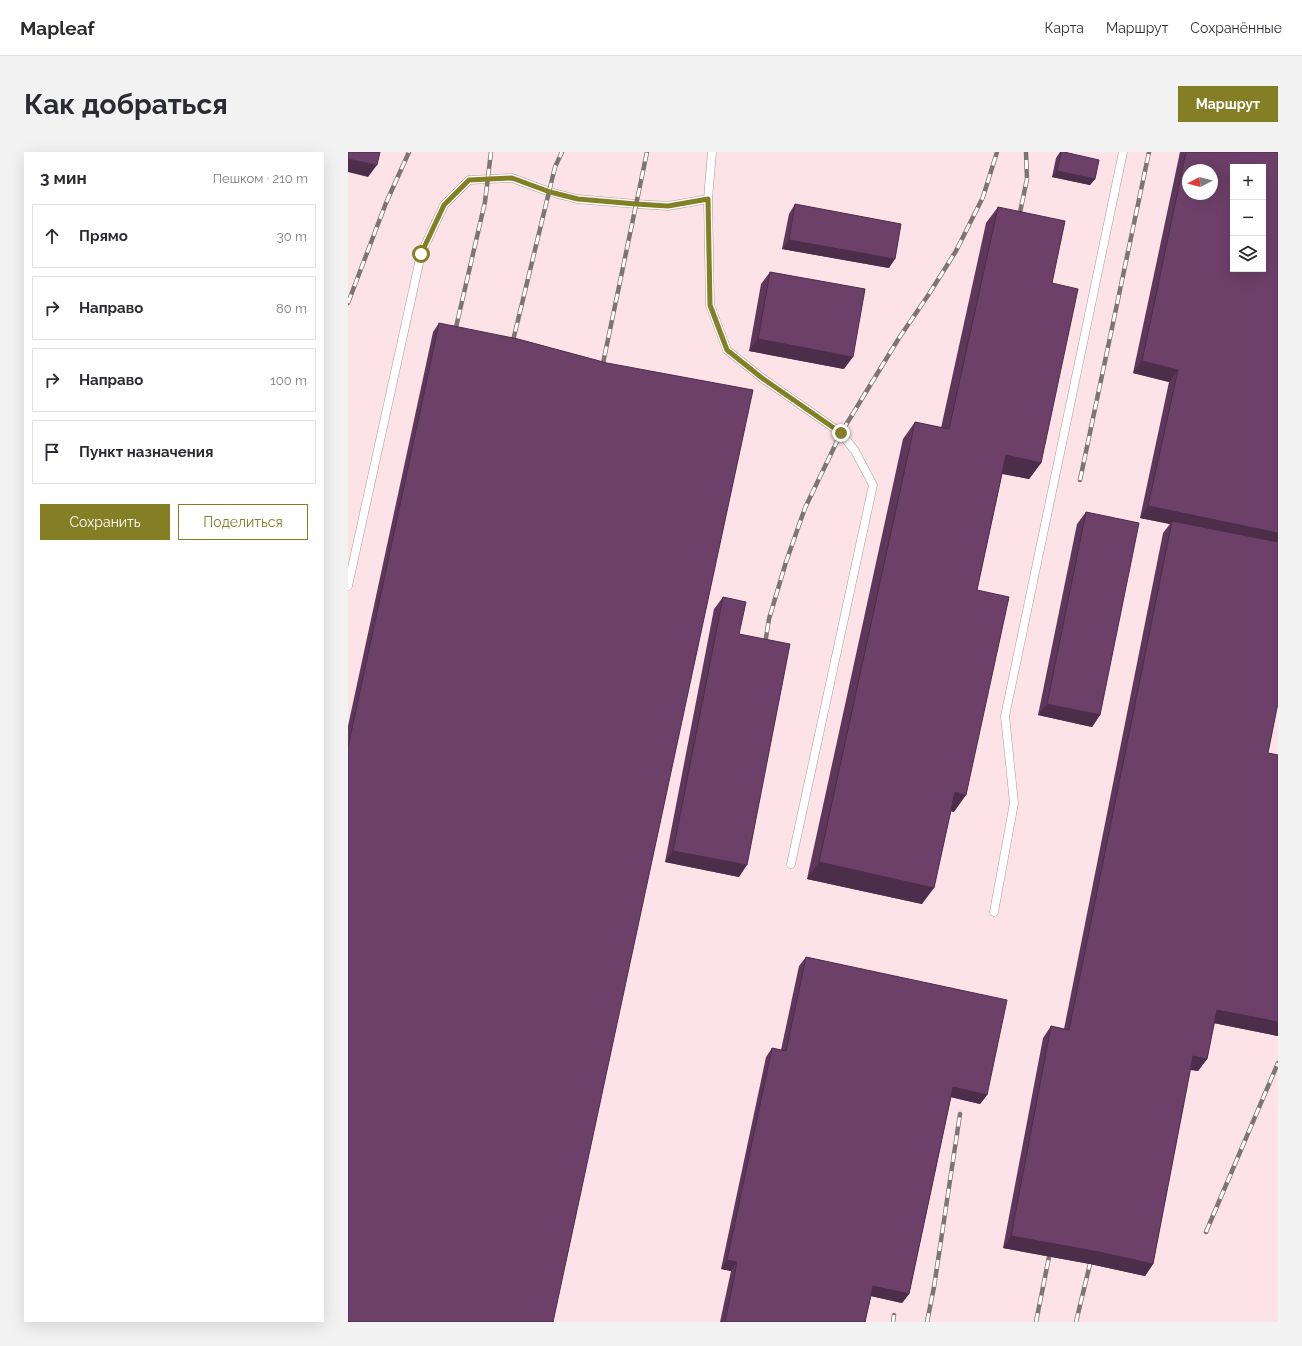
<!DOCTYPE html>
<html lang="ru">
<head>
<meta charset="utf-8">
<style>
  body { margin:0; font-family:Raleway,sans-serif; background:#f2f2f3; color:#2b2b33 }
  .controls { position:absolute; right:12px; top:12px; display:grid; overflow:hidden; border-radius:0px; box-shadow:0 4px 16px #0002 }
  .controls button { width:36px; height:36px; display:grid; place-items:center; padding:0; border:0; border-bottom:1px solid #e1e1e2; background:#fff; color:#2b2b33; font:20px sans-serif }
  .compass { position:absolute; left:834px; top:12px; width:36px; height:36px; border-radius:50%; background:#fff; box-shadow:0 4px 16px #0002; rotate:263deg }
  .stop { position:absolute; width:12px; height:12px; margin:-9px; border:3px solid #847e25; border-radius:50%; background:#fff }
  .stop.end { background:#847e25; border-color:#fff; box-shadow:0 1px 4px #0008 }
  .list { margin:0; padding:0; list-style:none }
  h2 { display:flex; justify-content:space-between; align-items:center; height:52px; margin:0; padding:0 16px; font-size:17px }
  h2 small { font-size:13px; font-weight:400; color:#7c7c81 }
  .list li { display:grid; grid-template-columns:26px 1fr auto; gap:12px; align-items:center; box-sizing:border-box; height:64px; margin:0 8px 8px; padding:0 8px; border:1px solid #e1e1e2; border-radius:0px }
  .list b { display:block; font-size:15px; white-space:nowrap }
  .list em { font-size:13px; font-style:normal; color:#7c7c81 }
  .actions { display:flex; gap:8px; padding:12px 16px }
  .actions a { flex:1; padding:9px 0; border:1px solid #847e25; border-radius:0px; text-align:center; font-size:14px; color:#847e25 }
  .actions .main { background:#847e25; color:#fff }
  .icon { flex:none; width:22px; height:22px; fill:none; stroke:currentColor; stroke-width:2; stroke-linecap:round; stroke-linejoin:round }
  .map { position:relative; flex:none; width:930px; height:1170px; overflow:hidden; border-radius:0px }
  header { display:flex; align-items:center; gap:24px; box-sizing:border-box; height:56px; padding:0 20px; background:#fff; border-bottom:1px solid #e1e1e2 }
  header strong { font-size:19px }
  nav { display:flex; gap:22px; margin-inline-start:auto; font-size:14px }
  .intro { display:flex; align-items:center; justify-content:space-between; box-sizing:border-box; height:96px; padding:0 24px }
  h1 { margin:0; font-size:28px }
  .button { padding:10px 18px; border-radius:0px; background:#847e25; color:#fff; font-size:14px; font-weight:700 }
  main { display:flex; gap:24px; padding:0 24px }
  aside { flex:1; background:#fff; border-radius:0px; box-shadow:0 4px 16px #0002 }
  .map>svg:first-child { display:block }
</style>
</head>
<body>
<header>
<strong>Mapleaf</strong>
<nav><a>Карта</a><a>Маршрут</a><a>Сохранённые</a></nav>
</header>
<div class="intro"><h1>Как добраться</h1><a class="button">Маршрут</a></div>
<main>
<aside>
<h2>3 мин<small>Пешком · 210 m</small></h2>
<ul class="list">
<li><svg class="icon" aria-label="ahead" viewBox="0 0 24 24"><path d="M12 20V5M6 11l6-6 6 6"/></svg><div><b>Прямо</b></div><em>30 m</em></li>
<li><svg class="icon" aria-label="right" viewBox="0 0 24 24"><path d="M7 20v-9h11M14 6l5 5-5 5"/></svg><div><b>Направо</b></div><em>80 m</em></li>
<li><svg class="icon" aria-label="right" viewBox="0 0 24 24"><path d="M7 20v-9h11M14 6l5 5-5 5"/></svg><div><b>Направо</b></div><em>100 m</em></li>
<li><svg class="icon" aria-label="arrive" viewBox="0 0 24 24"><path d="M6 21V4h12l-3 4 3 4H6"/></svg><div><b>Пункт назначения</b></div></li>
</ul>
<div class="actions"><a class="main">Сохранить</a><a>Поделиться</a></div>
</aside>
<div class="map">
<svg width="930" height="1170" viewBox="0 0 930 1170">
  <rect width="100%" height="100%" fill="#fcf2ec"/>
  <path fill="#fde3e8" fill-rule="evenodd" d="M0,0H930V1170H0ZM885,15H915V117H885ZM840,18H864V42H840Z"/>
  <g fill="none" stroke-linecap="round" stroke-linejoin="round">
    <g stroke="#a59c96" stroke-width="9">
      <path id="service" d="M364,0L360,47L362,153L379,198L414,226L493,281L507,299L525,333L443,712
        M0,434L73,102L96,53L121,28L164,26L202,40L229,47L288,52L320,54L360,47
        M646,760L666,651L657,564L775,0"/>
    </g>
    <use href="#service" stroke="#fff" stroke-width="8"/>
    <g stroke="#7c7672" stroke-width="4.5">
      <path id="rail" d="M670,70L679,27L678,0
        M0,151L38,51L61,0
        M106,184L137,50L143,0
        M163,197L207,15L214,0
        M253,221L299,0
        M732,328L801,0
        M416,498L421,467L438,410L457,356L493,281L551,186L581,142L608,99L635,45L649,0
        M858,1080L930,911
        M545,1170L546,1163
        M579,1170L586,1135L612,962
        M688,1170L701,1105
        M728,1170L742,1112"/>
    </g>
    <use href="#rail" stroke="#fff" stroke-width="3" stroke-dasharray="9" stroke-linecap="butt"/>
  </g>
  <path fill="#5e375a" d="M712,0H716L747,27L742,33L704,25L708,6Z
    M832,0H930L920,601L930,603V884L866,871L859,907L850,919L842,918L805,1112L797,1124L742,1112L655,1096L695,886L703,874L716,877L815,381L822,372L792,366L821,230L785,221Z
    M447,52L541,116L434,97L441,62Z
    M650,55L704,131L693,311L681,327L654,322L629,438L606,660L603,659L574,752L459,727L555,287L567,270L593,276L638,71Z
    M422,120L496,217L401,199L413,132Z
    M91,171L0,1170V574L85,180Z
    M738,360L752,563L744,575L690,563L729,372Z
    M375,445L391,482V725L317,710L366,457Z
    M458,805L639,943L632,952L603,945L561,1142L554,1151L523,1144L517,1170H372L383,1119L373,1117L418,905L424,896L433,898L451,814Z"/>
  <path fill="#4c2d4a" d="M0,7L29,13L20,25L0,20Z
    M709,19L747,27L742,33L704,25Z
    M441,88L547,107L541,116L434,97Z
    M410,187L505,205L496,217L401,199Z
    M794,209L830,218L821,230L785,221Z
    M658,303L693,311L681,327L647,320Z
    M800,354L930,381V395L824,369L822,372L792,366Z
    M699,552L752,563L744,575L690,563Z
    M607,640L618,643L606,660L595,657Z
    M325,699L399,713L391,725L317,710Z
    M471,710L586,736L574,752L459,727Z
    M869,858L930,870V884L860,870Z
    M845,904L859,907L850,919L836,916Z
    M605,935L639,943L632,952L598,944Z
    M663,1084L751,1100L805,1112L797,1124L742,1112L655,1096Z
    M379,1108L389,1110L383,1119L373,1117Z
    M525,1134L561,1142L554,1151L518,1143Z"/>
  <path fill="#6d4069" stroke="#4c2d4a" fill-rule="evenodd" d="M0,0H32L29,13L0,7Z
    M713,0H716L751,8L747,27L709,19Z
    M838,0H930V381L800,354L830,218L794,209ZM885,15H915V117H885ZM840,18H864V42H840Z
    M447,52L553,72L547,107L441,88Z
    M650,55L717,69L704,131L730,137L693,311L658,303L629,438L661,445L618,643L607,640L586,736L471,710L567,270L601,277Z
    M422,120L517,137L505,205L410,187Z
    M91,171L170,187L259,211L405,238L205,1170H0V595Z
    M738,360L791,371L752,563L699,552Z
    M824,369L930,390V551L920,601L930,603V870L869,858L859,907L845,904L805,1112L751,1100L663,1084L703,874L721,878Z
    M375,445L398,450L391,482L442,492L399,713L325,699Z
    M458,805L659,848L639,943L605,935L561,1142L525,1134L517,1170H377L389,1110L379,1108L424,896L438,899Z"/>
  <g fill="none" stroke-linecap="round" stroke-linejoin="round">
    <path stroke="#847e25" stroke-width="5" d="M73,102L96,53L121,28L164,26L202,40L230,47L288,52L320,54L360,47L362,153L379,198L414,226L493,281"/>
  </g>
</svg>
<div class="controls">
<button>+</button>
<button>−</button>
<button><svg class="icon" aria-label="layers" viewBox="0 0 24 24"><path d="M12 4l9 5-9 5-9-5zM3 14l9 5 9-5"/></svg></button>
</div>
<svg class="compass" viewBox="-18 -18 36 36"><path d="M0-13l5 13h-10z" fill="#e53935"/><path d="M0 13l5-13h-10z" fill="#7c7c81"/></svg>
<div class="stop" style="left:73px;top:102px"></div>
<div class="stop end" style="left:493px;top:281px"></div>
</div>
</main>
</body>
</html>
